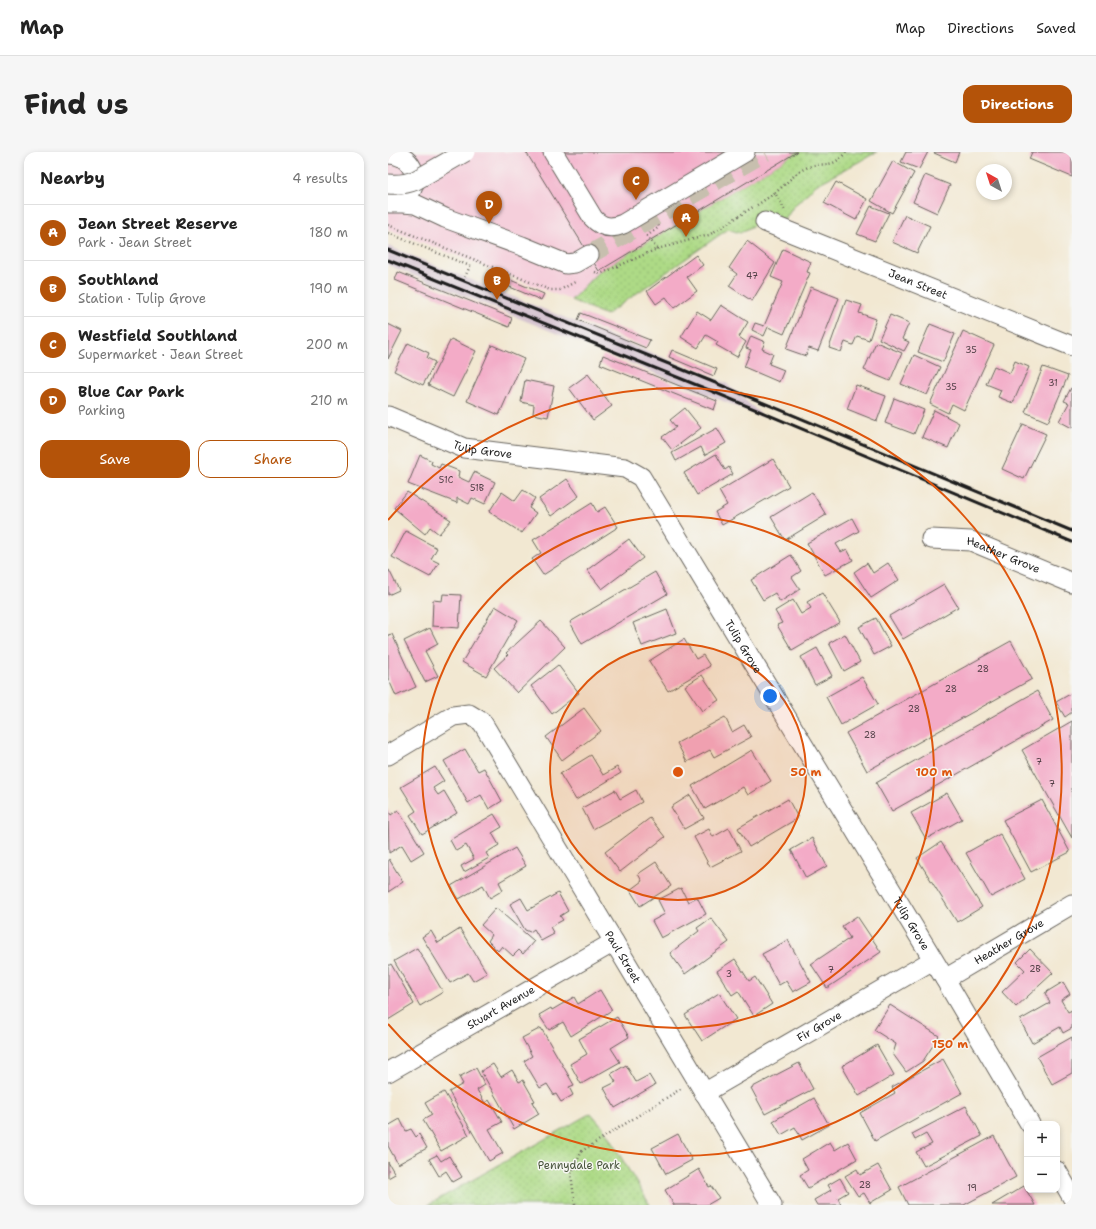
<!DOCTYPE html>
<html lang="en">
<head>
<meta charset="utf-8">
<style>
  body { margin:0; font-family:"Shantell Sans",sans-serif; background:#f6f6f6; color:#222 }
  .controls { position:absolute; right:12px; bottom:12px; display:grid; overflow:hidden; border-radius:8px; box-shadow:0 2px 6px #0003 }
  .controls button { width:36px; height:36px; display:grid; place-items:center; padding:0; border:0; border-bottom:1px solid #e0e0e0; background:#fff; color:#222; font:20px sans-serif }
  .compass { position:absolute; left:588px; top:12px; width:36px; height:36px; border-radius:50%; background:#fff; box-shadow:0 2px 6px #0003; rotate:321deg }
  .you { position:absolute; left:382px; top:544px; width:14px; height:14px; margin:-10px; border:3px solid #fff; border-radius:50%; background:#1a73e8; box-shadow:0 0 0 6px #1a73e833 }
  .badge { display:grid; place-items:center; width:26px; height:26px; border-radius:50%; background:#b45309; color:#fff; font-size:13px; font-weight:700 }
  .pin { position:absolute; translate:-50% -33px; filter:drop-shadow(0 1px 2px #0008) }
  .pin::after { content:''; position:absolute; top:21px; width:14px; height:12px; background:inherit; clip-path:polygon(0 0,100% 0,50% 100%) }
  .list { margin:0; padding:0; list-style:none }
  h2 { display:flex; justify-content:space-between; align-items:center; height:52px; margin:0; padding:0 16px; font-size:17px }
  h2 small { font-size:13px; font-weight:400; color:#767676 }
  .list li { display:grid; grid-template-columns:26px 1fr auto; gap:12px; align-items:center; box-sizing:border-box; height:56px; padding:0 16px; border-top:1px solid #e0e0e0 }
  .list b { display:block; font-size:15px; white-space:nowrap }
  .list p { margin:0; font-size:13px; white-space:nowrap; color:#767676 }
  .list em { font-size:13px; font-style:normal; color:#767676 }
  .actions { display:flex; gap:8px; padding:12px 16px }
  .actions a { flex:1; padding:9px 0; border:1px solid #b45309; border-radius:12px; text-align:center; font-size:14px; color:#b45309 }
  .actions .main { background:#b45309; color:#fff }
  .map { position:relative; flex:none; width:684px; height:1053px; overflow:hidden; border-radius:12px }
  header { display:flex; align-items:center; gap:24px; box-sizing:border-box; height:56px; padding:0 20px; background:#fff; border-bottom:1px solid #e0e0e0 }
  header strong { font-size:19px }
  nav { display:flex; gap:22px; margin-inline-start:auto; font-size:14px }
  .intro { display:flex; align-items:center; justify-content:space-between; box-sizing:border-box; height:96px; padding:0 24px }
  h1 { margin:0; font-size:28px }
  .button { padding:10px 18px; border-radius:12px; background:#b45309; color:#fff; font-size:14px; font-weight:700 }
  main { display:flex; gap:24px; padding:0 24px }
  aside { flex:1; background:#fff; border-radius:12px; box-shadow:0 2px 6px #0003 }
  .map>svg:first-child { display:block }
</style>
</head>
<body>
<header>
<strong>Map</strong>
<nav><a>Map</a><a>Directions</a><a>Saved</a></nav>
</header>
<div class="intro"><h1>Find us</h1><a class="button">Directions</a></div>
<main>
<aside>
<h2>Nearby<small>4 results</small></h2>
<ul class="list">
<li><span class="badge">A</span><div><b>Jean Street Reserve</b><p>Park · Jean Street</p></div><em>180 m</em></li>
<li><span class="badge">B</span><div><b>Southland</b><p>Station · Tulip Grove</p></div><em>190 m</em></li>
<li><span class="badge">C</span><div><b>Westfield Southland</b><p>Supermarket · Jean Street</p></div><em>200 m</em></li>
<li><span class="badge">D</span><div><b>Blue Car Park</b><p>Parking</p></div><em>210 m</em></li>
</ul>
<div class="actions"><a class="main">Save</a><a>Share</a></div>
</aside>
<div class="map">
<svg width="684" height="1053" viewBox="0 0 684 1053">
  <defs>
    <pattern id="park-dots" width="8" height="8" patternUnits="userSpaceOnUse"><rect width="8" height="8" fill="#adda86"/><path d="M2 2h.1M6 6h.1" fill="none" stroke="#94ba73" stroke-width="1.8" stroke-linecap="round"/></pattern>
  </defs>
  <rect width="100%" height="100%" fill="#f6f6f2"/>
  <filter id="ink" filterUnits="userSpaceOnUse"><feTurbulence type="fractalNoise" baseFrequency=".025" numOctaves="2"/><feDisplacementMap in="SourceGraphic" scale="8" xChannelSelector="R" yChannelSelector="G"/><feConvolveMatrix kernelMatrix="1 2 1 2 8 2 1 2 1" color-interpolation-filters="sRGB"/></filter>
  <filter id="wash" filterUnits="userSpaceOnUse"><feTurbulence type="fractalNoise" baseFrequency=".012" numOctaves="4" result="noise"/><feDisplacementMap in="SourceGraphic" scale="16" xChannelSelector="R" yChannelSelector="G"/><feGaussianBlur stdDeviation="0.9" result="paint"/><feColorMatrix in="noise" values="0 0 0 0 0 0 0 0 0 0 0 0 0 0 0 0 0 1.4 0 .05"/><feComposite in="paint" operator="in"/></filter>
  <g filter="url(#wash)">
    <rect width="100%" height="100%" fill="#f2e8d2"/>
    <path fill="#f5cfdb" d="M0,0H409L211,119L183,148L164,141L0,77Z"/>
    <path fill="#d1bdcc" d="M0,94L338,231L377,266L0,113Z"/>
    <path fill="url(#park-dots)" stroke="#647b51" d="M409,0H489L428,33L405,55L397,68L383,63L352,81L340,77L218,163L183,148L211,119Z
      M203,961L214,974L262,1053H40Z"/>
    <g id="blocks">
      <path fill="#f3abc7" d="M138,0H409L211,119Z
        M518,0H540L531,17L513,10Z
        M546,0H571L567,10L546,1Z
        M644,0H684V25L641,7Z
        M505,9L526,21L504,61L483,49Z
        M537,23L562,33L549,61L525,50Z
        M448,30L479,47L468,68L436,51Z
        M483,54L501,61L487,89L469,82Z
        M517,63L542,74L529,101L504,90Z
        M359,89L387,111L364,149L341,134L349,122L341,116Z
        M395,97L423,110L419,120L422,121L396,182L380,175L376,184L364,178L367,171L376,174L395,130L383,125Z
        M308,103L315,113L299,125L309,139L286,156L278,145L268,152L259,139Z
        M10,120L124,166L121,175L7,128Z
        M108,122L156,142L153,148L105,128Z
        M423,135L451,146L430,199L421,196L418,204L398,197Z
        M458,148L474,153L471,161L488,167L481,188L469,184L465,193L457,190L453,200L441,196Z
        M333,153L360,170L351,185L358,190L349,205L328,193L330,190L318,183L310,196L293,185L309,159L323,168Z
        M193,161L262,188L258,196L190,168Z
        M502,163L521,171L514,187L521,190L516,199L491,187Z
        M0,172L14,179L0,207Z
        M542,172L567,182L555,210L530,200Z
        M575,179L606,193L576,258L564,252L560,261L542,252Z
        M363,184L377,190L374,197L385,202L381,212L396,218L391,230L356,215L363,198L358,196Z
        M63,187L88,199L65,245L40,233Z
        M488,190L514,201L502,229L476,218Z
        M20,191L41,201L39,206L47,210L35,233L6,219Z
        M104,193L136,207L111,263L79,249Z
        M284,198L329,217L326,224L281,205Z
        M215,203L329,249L326,258L212,212Z
        M526,203L552,215L539,243L513,232Z
        M627,209L641,215L625,251L610,245L613,238L598,232L606,214L622,221Z
        M655,215L680,224L660,270L637,260Z
        M200,222L224,254L205,268L181,236Z
        M137,228L166,234L160,265L145,262L146,253L133,250Z
        M468,233L498,244L489,269L459,257Z
        M683,236H684V276L671,269L681,251L676,249Z
        M506,246L536,258L526,282L497,271Z
        M297,256L313,276L284,298L274,285L288,275L282,268Z
        M546,258L571,271L560,296L534,285Z
        M635,272L658,282L636,327L614,317Z
        M329,276L338,291L317,303L313,295L288,309L284,301Z
        M328,302L337,318L341,315L345,322L309,343L296,321Z
        M32,303L44,309L43,312L51,316L53,312L71,319L70,325L81,330L86,320L107,330L97,352L84,346L81,352L69,346V351L20,332Z
        M385,307L401,334L334,373L327,360L339,353L331,339Z
        M179,327L191,344L163,364L151,347Z
        M135,338L147,346L141,356L148,361L134,381L101,360L114,340L127,349Z
        M19,340L63,368L51,382L42,375L37,382L6,356Z
        M424,340L438,363L397,388L383,365Z
        M204,351L209,360L217,355L230,375L155,423L144,407L153,401L145,388Z
        M464,366L471,379L448,392L453,400L459,397L465,408L437,423L419,391Z
        M18,379L49,396L43,407L51,411L42,425L4,405Z
        M241,387L255,406L214,437L199,418Z
        M403,403L413,419L404,425L412,437L392,450L387,441L375,448L363,428Z
        M479,411L485,421L500,411L511,428L483,446L466,420Z
        M0,418H1L11,438L0,443Z
        M267,420L279,442L194,492L182,470Z
        M556,432L570,455L515,487L501,464Z
        M434,441L452,470L404,498L389,473L394,471L387,459L405,448L413,462L423,456L419,450Z
        M55,442L73,443L71,476L44,474L45,448L54,449Z
        M107,454L130,468L98,524L74,510Z
        M279,457L288,481L254,494L245,471Z
        M488,466L503,494L486,503L471,475Z
        M153,469L177,495L129,541L106,516L120,503L118,501Z
        M42,476L50,492L37,499L50,524L37,530L16,489Z
        M4,482L28,535L8,544L0,526V483Z
        M457,482L472,510L456,519L441,491Z
        M296,487L308,507L315,503L322,514L280,539L261,509Z
        M623,489L644,527L479,619L458,581Z
        M429,496L444,524L427,533L413,505Z
        M170,513L191,541L164,562L143,534Z
        M314,523L331,548L314,559L297,534Z
        M474,525L490,552L453,573L438,545Z
        M649,539L665,568L504,659L488,631Z
        M684,541V560L677,565L668,550Z
        M196,556L213,579L174,608L158,585Z
        M337,565L344,580L356,573L363,585L326,605L322,598L299,610L289,591Z
        M684,569V686L634,598Z
        M77,597L90,619L96,616L114,649L101,657L93,643L80,651L56,609Z
        M364,598L383,629L360,643L355,635L317,657L304,634Z
        M203,603L215,623L229,615L233,621L188,648L172,622Z
        M47,615L56,629L45,636L50,643L56,639L69,661L34,682L22,663L28,659L13,635Z
        M227,638L232,647L248,638L254,650L205,677L194,656Z
        M559,641L574,667L538,687L523,661Z
        M302,643L316,666L296,677L283,655Z
        M400,647L410,666L361,695L350,676Z
        M654,648L682,700L643,720L615,668Z
        M0,658L3,663L10,658L36,700L23,708L14,693L1,701Z
        M106,662L114,675L104,681L111,693L98,701L101,706L76,720L73,714L86,707L78,693L68,699L62,688Z
        M262,666L277,685L232,720L217,700Z
        M341,676L353,699L322,715L306,685L321,677L325,685Z
        M612,682L637,727L603,745L578,701Z
        M424,686L439,714L418,726L403,698Z
        M553,690L594,755L569,770L529,706Z
        M127,696L138,714L111,730L115,738L102,746L95,733L71,747L63,734Z
        M1,707L15,730L0,740V708Z
        M268,710L283,734L252,754L242,738L254,729L250,722Z
        M293,736L300,750L309,745L318,762L273,786L264,769L277,762L270,748Z
        M170,741L180,759L172,764L175,768L162,775L166,782L153,789L146,777L142,780L137,778L122,752L133,746L140,758Z
        M108,756L146,789L135,802L131,798L125,804L114,794L110,799L100,789L104,783L93,773Z
        M469,764L493,800L439,836L423,812L462,786L454,774Z
        M323,766L341,790L297,822L282,801L311,779L309,776Z
        M72,777L99,821L85,829L80,821L62,831L34,785L43,779L50,791Z
        M400,788L423,830L405,840L398,829L391,833L374,802Z
        M29,796L55,840L32,854L6,809Z
        M642,797L665,821L628,855L614,840L637,818L629,810Z
        M347,807L361,829L367,825L384,852L366,864L350,839L344,843L329,819Z
        M3,812L26,852L0,868V814Z
        M675,830L682,842L673,848L680,860L684,858V876L675,881L672,875L644,891L632,868L662,851L657,841Z
        M212,838L224,858L183,884L175,870L161,878L151,863L163,856L164,858L186,845L190,852Z
        M331,841L348,867L314,889L297,863Z
        M502,853L551,884L535,909L518,920L505,902L508,892L486,878Z
        M229,865L241,885L223,896L232,910L193,932L182,912L199,902L191,887Z
        M153,876L186,933L181,935L185,943L173,950L168,942L166,943L159,932L152,936L136,909L144,904L134,886Z
        M684,885V921L664,932L649,905Z
        M489,893L506,923L471,944L454,914Z
        M555,907L574,941L487,989L472,961L507,941L504,935Z
        M411,911L425,937L377,962L363,936Z
        M105,912L113,925L124,918L131,930L135,928L147,949L144,950L151,962L126,977L93,919Z
        M238,913L248,930L261,923L267,933L227,956L216,936L228,930L223,922Z
        M88,916L97,933L89,938L97,951L101,948L114,970L101,977L115,1001L101,1009L61,940L75,932L71,925Z
        M56,940L81,983L53,999L35,968L44,963L37,951Z
        M426,946L441,973L414,988L407,975L393,983L385,969Z
        M578,954L594,984L536,1014L528,1000L544,992L538,982L527,988L524,982Z
        M12,967L18,979L23,977L28,985L31,982L39,996L10,1012L0,994V974Z
        M290,982L304,1008L278,1022L264,996Z
        M606,984L628,1025L576,1053H520L511,1035Z
        M442,990L447,998L460,990L469,1007L420,1036L412,1023L420,1018L414,1007Z
        M49,1003L53,1009L61,1004L74,1025L65,1030L58,1019L51,1024L41,1007Z
        M0,1010L7,1022L0,1026Z
        M490,1013L504,1038L482,1051L476,1041L470,1044L457,1024L469,1017L472,1023Z
        M311,1017L321,1035L323,1034L331,1046L319,1053H286L277,1038Z
        M452,1026L460,1040L450,1046L453,1053H429L426,1048L443,1038L440,1033Z
        M636,1034L647,1053H604Z"/>
    </g>
  </g>
  <g filter="url(#ink)">
    <use href="#blocks" fill-opacity="0" stroke="#67635c" stroke-width="1"/>
    <g fill="none" stroke-linecap="round" stroke-linejoin="round">
      <path stroke="#c7bfae" stroke-width="19" stroke-dasharray="19 10" stroke-linecap="butt" d="M201,103L377,0"/>
      <g stroke="#67635c" stroke-width="21">
        <g id="minor">
          <path d="M165,0L205,66C214,76 223,77 235,72L357,0"/>
          <path d="M0,2C22,2 35,25 20,43"/>
          <path d="M1,51H15L27,52L57,66L134,94L178,112L187,111L201,103"/>
          <path id="s1" d="M377,70L684,194"/>
          <path id="s2" d="M0,264L76,296L237,316L253,325L557,827L642,972"/>
          <path id="s3" d="M543,387L583,389L684,431"/>
          <path id="s4" d="M0,603L65,564L81,562L94,570L384,1053"/>
          <path id="s5" d="M557,827L684,752"/>
          <path id="s6" d="M0,920L226,790"/>
          <path id="s7" d="M316,941L545,808"/>
          <path d="M669,1019L684,1045"/>
        </g>
      </g>
      <path stroke="#67635c" stroke-width="2.5" stroke-dasharray="1 3" stroke-linecap="butt" d="M387,41C395,35 407,21 416,17C435,7 442,20 458,0
        M369,53L387,41L397,58
        M0,73L162,138H172L187,130
        M0,81L82,114L77,125
        M269,97L259,84L271,75L270,72
        M207,120L212,122L269,97L321,83L365,55
        M187,1053L183,1022L194,999L294,936"/>
      <use href="#minor" stroke="#fff" stroke-width="19"/>
      <path stroke="#1c1c1c" stroke-width="3" d="M0,98L330,232L684,379
        M0,108L321,238L684,390"/>
      <g stroke="#67635c" stroke-width="21" stroke-linecap="butt">
        <path id="minor-bridge" d="M0,32C10,33 19,32 28,28L77,0"/>
      </g>
      <use href="#minor-bridge" stroke="#fff" stroke-width="19"/>
    </g>
  </g>
  <circle cx="290" cy="620" r="128" fill="#de560d" fill-opacity=".12"/>
  <g fill="none" stroke="#de560d" stroke-width="2">
    <circle cx="290" cy="620" r="128"/>
    <circle cx="290" cy="620" r="256"/>
    <path d="M0 368A384 384 0 1 1 0 872"/>
  </g>
  <g text-anchor="middle" dominant-baseline="central" stroke-width="3" stroke-linejoin="round" paint-order="stroke">
    <g font-size="9" fill="#524047">
      <text x="364" y="124">47</text>
      <text x="583" y="198">35</text>
      <text x="665" y="231">31</text>
      <text x="563" y="235">35</text>
      <text x="58" y="328">51C</text>
      <text x="89" y="336">51B</text>
      <text x="595" y="517">28</text>
      <text x="563" y="537">28</text>
      <text x="526" y="557">28</text>
      <text x="482" y="583">28</text>
      <text x="651" y="610">7</text>
      <text x="664" y="632">7</text>
      <text x="647" y="817">2B</text>
      <text x="443" y="818">7</text>
      <text x="341" y="822">3</text>
      <text x="477" y="1033">28</text>
      <text x="584" y="1036">19</text>
    </g>
    <g font-size="11" fill="#1c1c1c" stroke="#f6f6f2">
      <text stroke="none"><textPath href="#s1" startOffset="165">Jean Street</textPath></text>
      <text stroke="none"><textPath href="#s2" startOffset="101">Tulip Grove</textPath></text>
      <text stroke="none"><textPath href="#s3" startOffset="75">Heather Grove</textPath></text>
      <text stroke="none"><textPath href="#s2" startOffset="461">Tulip Grove</textPath></text>
      <text stroke="none"><textPath href="#s2" startOffset="785">Tulip Grove</textPath></text>
      <text stroke="none"><textPath href="#s5" startOffset="74">Heather Grove</textPath></text>
      <text stroke="none"><textPath href="#s4" startOffset="381">Paul Street</textPath></text>
      <text stroke="none"><textPath href="#s6" startOffset="130">Stuart Avenue</textPath></text>
      <text stroke="none"><textPath href="#s7" startOffset="133">Fir Grove</textPath></text>
    </g>
    <g font-size="11" fill="#48553c" stroke="#f6f6f2">
      <text x="191" y="1013">Pennydale Park</text>
    </g>
  </g>
  <circle cx="290" cy="620" r="6" fill="#de560d" stroke="#f6f6f2" stroke-width="2"/>
  <g font-size="12" text-anchor="middle" font-weight="bold" fill="#de560d" stroke="#f6f6f2" stroke-width="3" stroke-linejoin="round" paint-order="stroke">
    <text x="418" y="624">50 m</text>
    <text x="546" y="624">100 m</text>
    <text x="562" y="896">150 m</text>
  </g>
</svg>
<div class="controls">
<button>+</button>
<button>−</button>
</div>
<svg class="compass" viewBox="-18 -18 36 36"><path d="M0-13l5 13h-10z" fill="#e53935"/><path d="M0 13l5-13h-10z" fill="#767676"/></svg>
<div class="you"></div>
<div class="pin badge" style="left:298px;top:85px">A</div>
<div class="pin badge" style="left:109px;top:148px">B</div>
<div class="pin badge" style="left:248px;top:48px">C</div>
<div class="pin badge" style="left:101px;top:72px">D</div>
</div>
</main>
</body>
</html>
